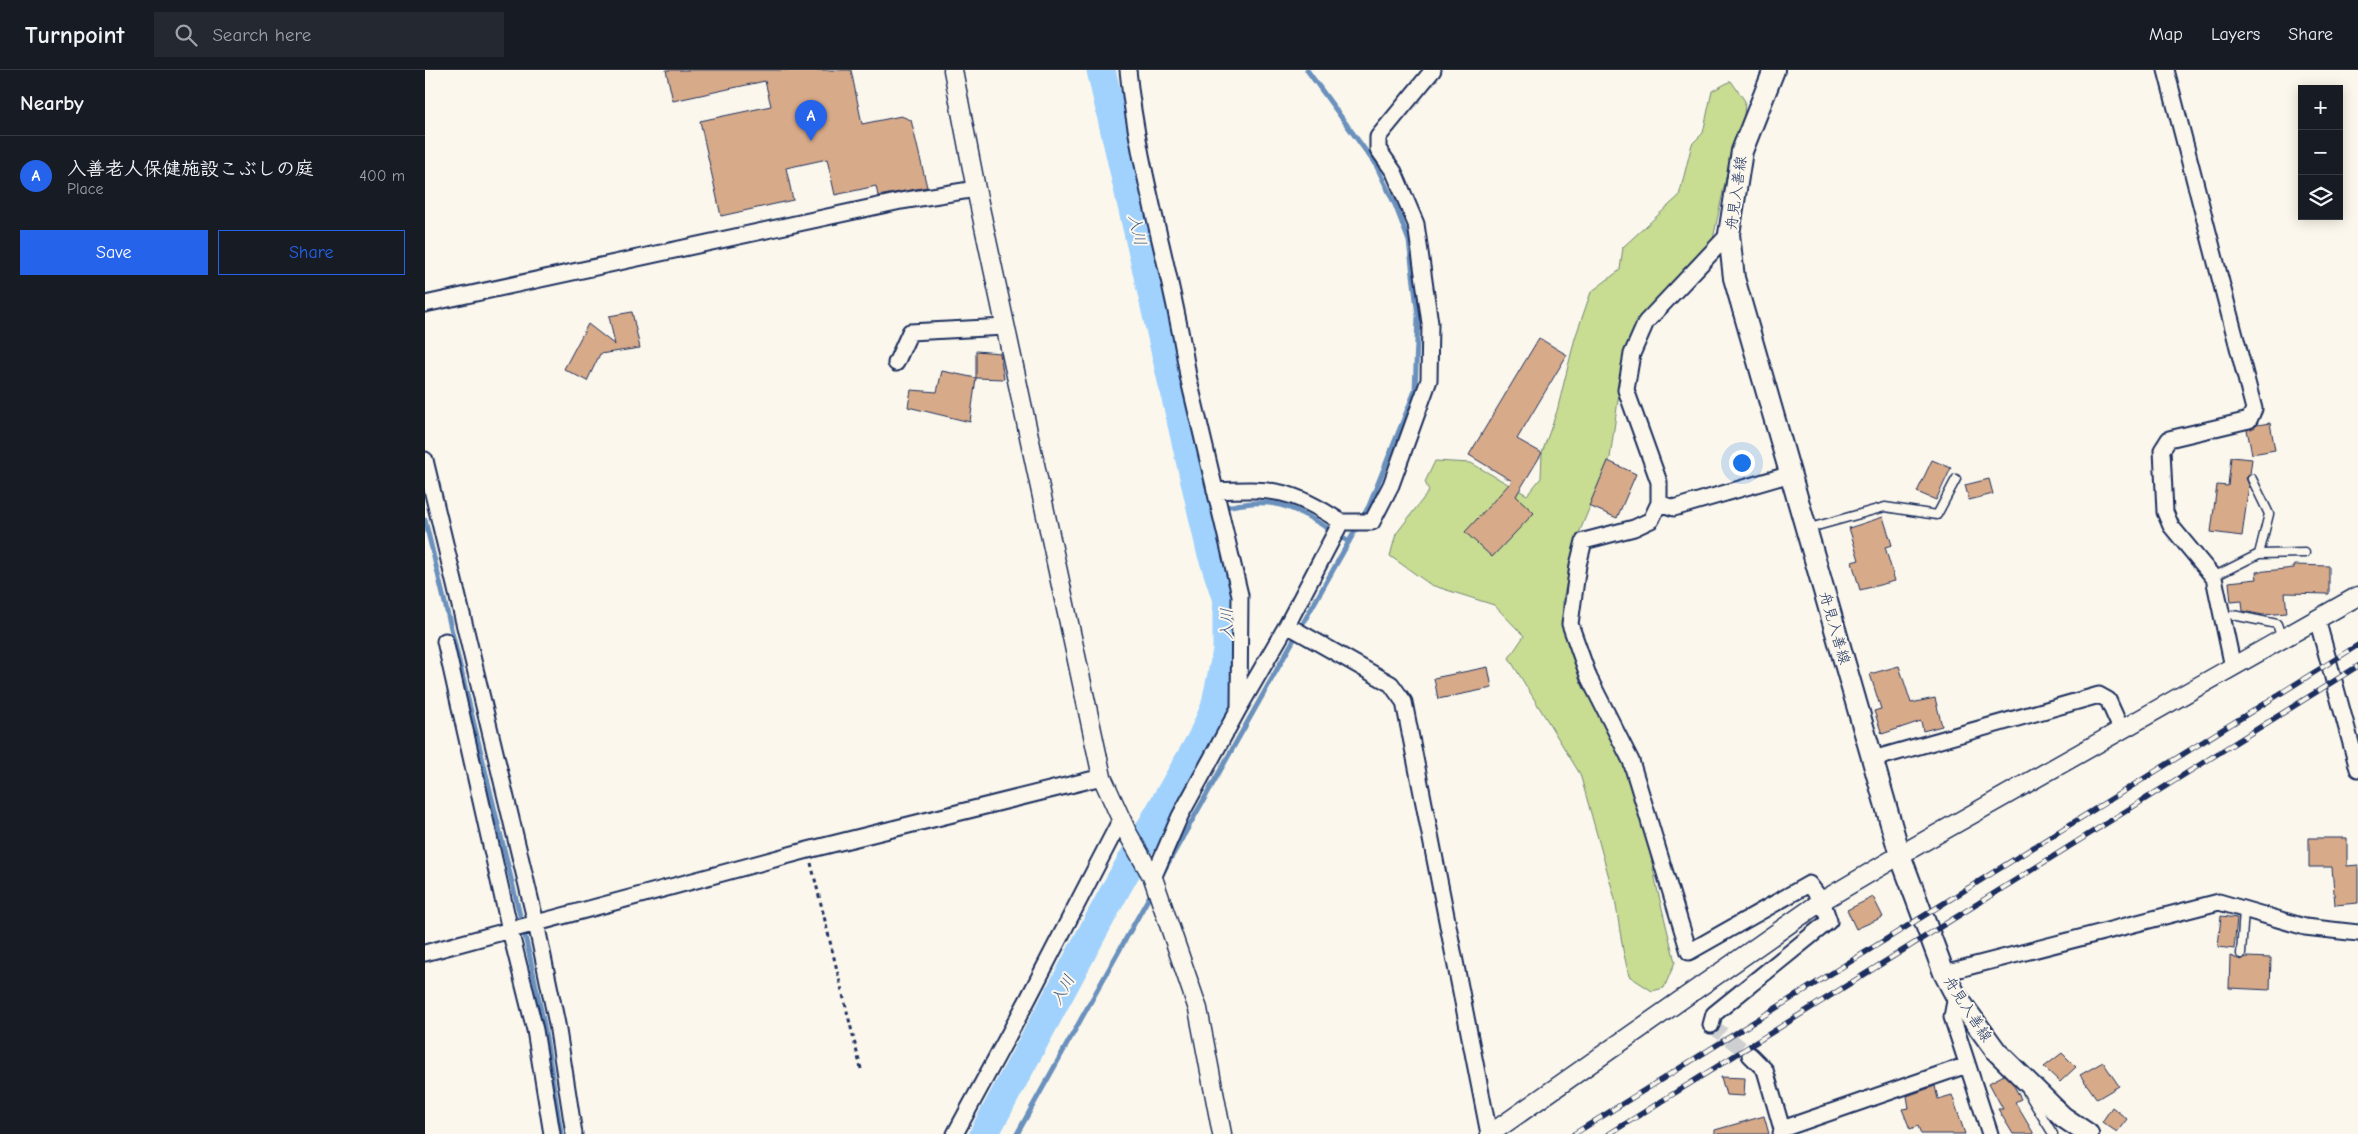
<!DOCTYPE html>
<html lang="en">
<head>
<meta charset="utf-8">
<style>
  body { margin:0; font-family:"Comic Neue","Klee One",sans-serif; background:#242831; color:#f1f3f6 }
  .controls { position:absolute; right:15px; top:15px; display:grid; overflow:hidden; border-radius:0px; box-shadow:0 2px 12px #0003 }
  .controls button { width:45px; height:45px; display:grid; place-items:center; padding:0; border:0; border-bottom:1px solid #363941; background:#171b24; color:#f1f3f6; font:25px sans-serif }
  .you { position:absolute; left:1316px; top:392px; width:18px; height:18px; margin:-12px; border:4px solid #fff; border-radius:50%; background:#1a73e8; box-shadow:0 0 0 8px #1a73e833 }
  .badge { display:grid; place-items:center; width:32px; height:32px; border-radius:50%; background:#2563eb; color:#fff; font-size:16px; font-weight:700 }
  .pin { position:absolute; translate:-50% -41px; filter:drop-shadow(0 1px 2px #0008) }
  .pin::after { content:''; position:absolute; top:26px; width:18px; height:15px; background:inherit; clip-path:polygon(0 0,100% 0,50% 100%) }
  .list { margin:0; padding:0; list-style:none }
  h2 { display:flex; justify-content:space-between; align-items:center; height:65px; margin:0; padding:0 20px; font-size:21px }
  h2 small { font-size:16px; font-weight:400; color:#9ea1a6 }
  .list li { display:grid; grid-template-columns:32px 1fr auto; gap:15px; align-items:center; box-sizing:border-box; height:80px; padding:0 20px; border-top:1px solid #363941 }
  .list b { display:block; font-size:19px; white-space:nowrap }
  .list p { margin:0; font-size:16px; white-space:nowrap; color:#9ea1a6 }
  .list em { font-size:16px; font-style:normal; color:#9ea1a6 }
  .actions { display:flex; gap:10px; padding:15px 20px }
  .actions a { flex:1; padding:11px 0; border:1px solid #2563eb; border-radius:0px; text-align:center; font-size:18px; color:#2563eb }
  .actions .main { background:#2563eb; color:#fff }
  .icon { flex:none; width:28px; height:28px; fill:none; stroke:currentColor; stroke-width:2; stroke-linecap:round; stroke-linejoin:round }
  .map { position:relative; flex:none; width:1933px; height:1064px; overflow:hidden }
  header { display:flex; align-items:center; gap:30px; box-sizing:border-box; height:70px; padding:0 25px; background:#171b24; border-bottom:1px solid #363941 }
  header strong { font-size:24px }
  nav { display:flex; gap:28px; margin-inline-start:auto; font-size:18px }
  .search { width:350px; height:45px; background:#242831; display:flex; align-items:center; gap:12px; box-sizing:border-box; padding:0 18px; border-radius:0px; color:#9ea1a6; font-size:19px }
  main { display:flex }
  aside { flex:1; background:#171b24 }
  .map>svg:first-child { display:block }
</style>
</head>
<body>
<header>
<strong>Turnpoint</strong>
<div class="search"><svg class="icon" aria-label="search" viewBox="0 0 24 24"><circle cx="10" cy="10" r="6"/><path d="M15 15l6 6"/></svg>Search here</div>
<nav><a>Map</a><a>Layers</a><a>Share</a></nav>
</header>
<main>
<aside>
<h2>Nearby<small></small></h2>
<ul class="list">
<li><span class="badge">A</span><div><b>入善老人保健施設こぶしの庭</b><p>Place</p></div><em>400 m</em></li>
</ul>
<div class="actions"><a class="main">Save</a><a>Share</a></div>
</aside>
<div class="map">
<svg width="1933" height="1064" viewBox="0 0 1933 1064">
  <rect width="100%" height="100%" fill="#fbf7ec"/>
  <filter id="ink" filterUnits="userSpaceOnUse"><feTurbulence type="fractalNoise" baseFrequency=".02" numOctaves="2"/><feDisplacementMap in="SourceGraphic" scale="10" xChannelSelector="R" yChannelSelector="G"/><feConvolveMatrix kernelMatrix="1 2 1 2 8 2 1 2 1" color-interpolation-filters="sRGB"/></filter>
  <g filter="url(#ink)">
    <path fill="#c8dc92" stroke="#728678" d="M1306,11L1320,31L1319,46L1303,98L1287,174L1199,287L1185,388L1152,468L1138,529L1137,557L1161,616L1199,696L1220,758L1232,818L1250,892L1239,918L1227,921L1204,906L1198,880L1190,829L1155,704L1084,588L1099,566L1069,535L1006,515L965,486L971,464L1004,421L1000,412L1010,391L1046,393L1102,425L1116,408L1117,383L1132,341L1150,268L1166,222L1195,200L1198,177L1254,126L1267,74L1278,63L1287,21Z"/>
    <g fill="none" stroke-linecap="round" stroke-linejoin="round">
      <path stroke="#6b91bd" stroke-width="5" d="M777,442C801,437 826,430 851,434C876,439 902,458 924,472
        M0,450L104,883L119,955L136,1064
        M737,804L944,436L990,321L993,246L984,171L971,137L951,95L882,0
        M592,1064L728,820"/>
      <path stroke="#a0d2fd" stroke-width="29" d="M559,1064L693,815L776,670L790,638L802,581V530L786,481L676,0"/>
    </g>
    <path fill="#d7aa89" stroke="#1b2f5e" d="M241,0H426L437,54L476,46L486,50L502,117L453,126L451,116L410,125L402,89L361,98L368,130L296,146L275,51L346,36L340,11L248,31Z
      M207,242L215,278L175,284L162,311L139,299L163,254L190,275L184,246Z
      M1114,268L1142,285L1092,369L1117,383L1091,426L1109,443L1067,487L1040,462L1087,411L1044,385Z
      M551,281L575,283L579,309L551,308Z
      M517,301L551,308L545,352L483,337L486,320L512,322Z
      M1845,353L1850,380L1827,384L1822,360L1832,355Z
      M1806,387L1827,389L1825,404L1821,408L1824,415L1817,466L1786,462L1792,415L1803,416Z
      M1507,390L1526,398L1511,430L1492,422Z
      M1183,391L1211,404L1192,448L1164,436Z
      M1564,409L1568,424L1544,430L1540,415Z
      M1458,447L1467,475L1460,477L1470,511L1435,520L1427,492L1434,490L1424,458Z
      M1869,495L1904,496V524L1860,523L1862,543L1838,545L1818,541L1817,531L1806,532L1804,512L1832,509L1831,502L1869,498Z
      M1474,596L1486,633L1510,628L1517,656L1498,661L1496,651L1457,664L1449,641L1456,639L1445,604Z
      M1063,597L1067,618L1013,629L1009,608Z
      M1884,768H1922V796L1933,795V833L1910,835L1907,797H1884Z
      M1448,827L1458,847L1431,859L1422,840Z
      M1796,846L1812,848L1809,879L1793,877Z
      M1805,886L1816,890L1821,887L1846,888L1845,920L1804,918Z
      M1637,983L1651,997L1635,1012L1619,997Z
      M1678,992L1694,1016L1672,1029L1655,1005Z
      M1579,1005L1588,1014L1596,1029L1590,1032L1609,1064H1588L1573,1039H1578L1564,1013Z
      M1296,1007L1320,1008L1319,1026L1301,1025Z
      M1510,1016L1513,1029L1527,1025L1540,1064H1496L1493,1056L1485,1059L1477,1039L1484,1038L1482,1026Z
      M1687,1037L1702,1049L1692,1062L1677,1052Z
      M1339,1046L1344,1064H1290V1060Z"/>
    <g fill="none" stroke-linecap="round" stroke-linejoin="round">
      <path stroke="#cecfd0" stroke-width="15" stroke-dasharray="15 8" stroke-linecap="butt" d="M1286,955L1325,985"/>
      <g stroke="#1b2f5e" stroke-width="11">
        <path id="service" d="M1381,459L1460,437L1512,445L1531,409
          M1834,484L1880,483
          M1788,507L1834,484L1844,444L1827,409
          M1808,545L1852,554L1857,569
          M1816,884L1819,840
          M1603,1023L1628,1064"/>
      </g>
      <g stroke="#1b2f5e" stroke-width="19">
        <path id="minor" d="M703,0C713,104 748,203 763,306L815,525L814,636
          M1741,0L1829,339L1824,350L1744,369L1737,380L1740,442L1746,456L1789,508L1808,597
          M0,234L476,131L551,119
          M471,293L485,262L580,257
          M0,390L111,853L132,954L149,1064
          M790,421C848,418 867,419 916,452
          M1234,433L1249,438L1366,404
          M1892,549L1933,699
          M862,555L966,614L979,632L1064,1064
          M20,571L85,860L110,960L127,1064
          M1448,689L1674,625L1683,630L1696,659
          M728,808L755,746L814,638L862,555L916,452H947L966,415L1004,310L1005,253L991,154L969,102L953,79V67L1008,0
          M0,883L383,780L677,707
          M1519,903L1794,832L1880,857L1933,863
          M1531,926L1527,947L1565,1064
          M1286,955L1289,944L1404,851L1397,831L1384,814L1264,882L1206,691L1164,608L1145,554L1153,495L1159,471L1209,458L1226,450L1234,433V412L1201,320L1207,284L1221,252L1304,164
          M1325,985L1340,1000L1357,1059L1356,1064
          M1357,1059L1542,995
          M530,1064L603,929L696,749"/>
      </g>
      <g stroke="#1b2f5e" stroke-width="21">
        <path id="tertiary" d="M528,0L551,119L677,707L702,762L728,808L773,939L797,1064
          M1065,1064L1397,831L1475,785L1933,526"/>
      </g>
      <g stroke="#1b2f5e" stroke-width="24">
        <path id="secondary" d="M1349,0L1317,81L1304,164L1309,208L1475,785L1519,903L1531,926L1571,981L1638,1047L1663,1064"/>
      </g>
      <path stroke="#1b2f5e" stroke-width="3" stroke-dasharray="4 4" stroke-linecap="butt" d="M386,793L436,999"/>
      <use href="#service" stroke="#fbf7ec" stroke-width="8"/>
      <use href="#minor" stroke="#fbf7ec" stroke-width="15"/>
      <use href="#tertiary" stroke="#fbf7ec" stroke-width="18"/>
      <use href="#secondary" stroke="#fbf7ec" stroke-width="20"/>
      <g stroke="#1b2f5e" stroke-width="5.5">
        <path id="rail" d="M1149,1064L1933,575
          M1184,1064L1933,596"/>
      </g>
      <use href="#rail" stroke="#fbf7ec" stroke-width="4" stroke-dasharray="11" stroke-linecap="butt"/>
    </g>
  </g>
  <g text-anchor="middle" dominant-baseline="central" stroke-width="4" stroke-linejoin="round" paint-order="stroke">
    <g font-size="15" fill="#1b2f5e" stroke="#fbf7ec">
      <text transform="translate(1311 123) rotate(-82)">舟見入善線</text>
      <text transform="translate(1410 558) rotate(74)">舟見入善線</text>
      <text transform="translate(1543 939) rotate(57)">舟見入善線</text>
    </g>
    <g font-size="16" font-style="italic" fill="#3c5886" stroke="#fbf7ec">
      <text transform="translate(712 160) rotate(77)">入川</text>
      <text transform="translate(802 554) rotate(-90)">入川</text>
      <text transform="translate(638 920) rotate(-61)">入川</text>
    </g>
  </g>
</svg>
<div class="controls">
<button>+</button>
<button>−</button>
<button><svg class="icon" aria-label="layers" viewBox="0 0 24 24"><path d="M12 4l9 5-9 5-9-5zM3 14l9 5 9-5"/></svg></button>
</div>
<div class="you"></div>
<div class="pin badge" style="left:386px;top:71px">A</div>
</div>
</main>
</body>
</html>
